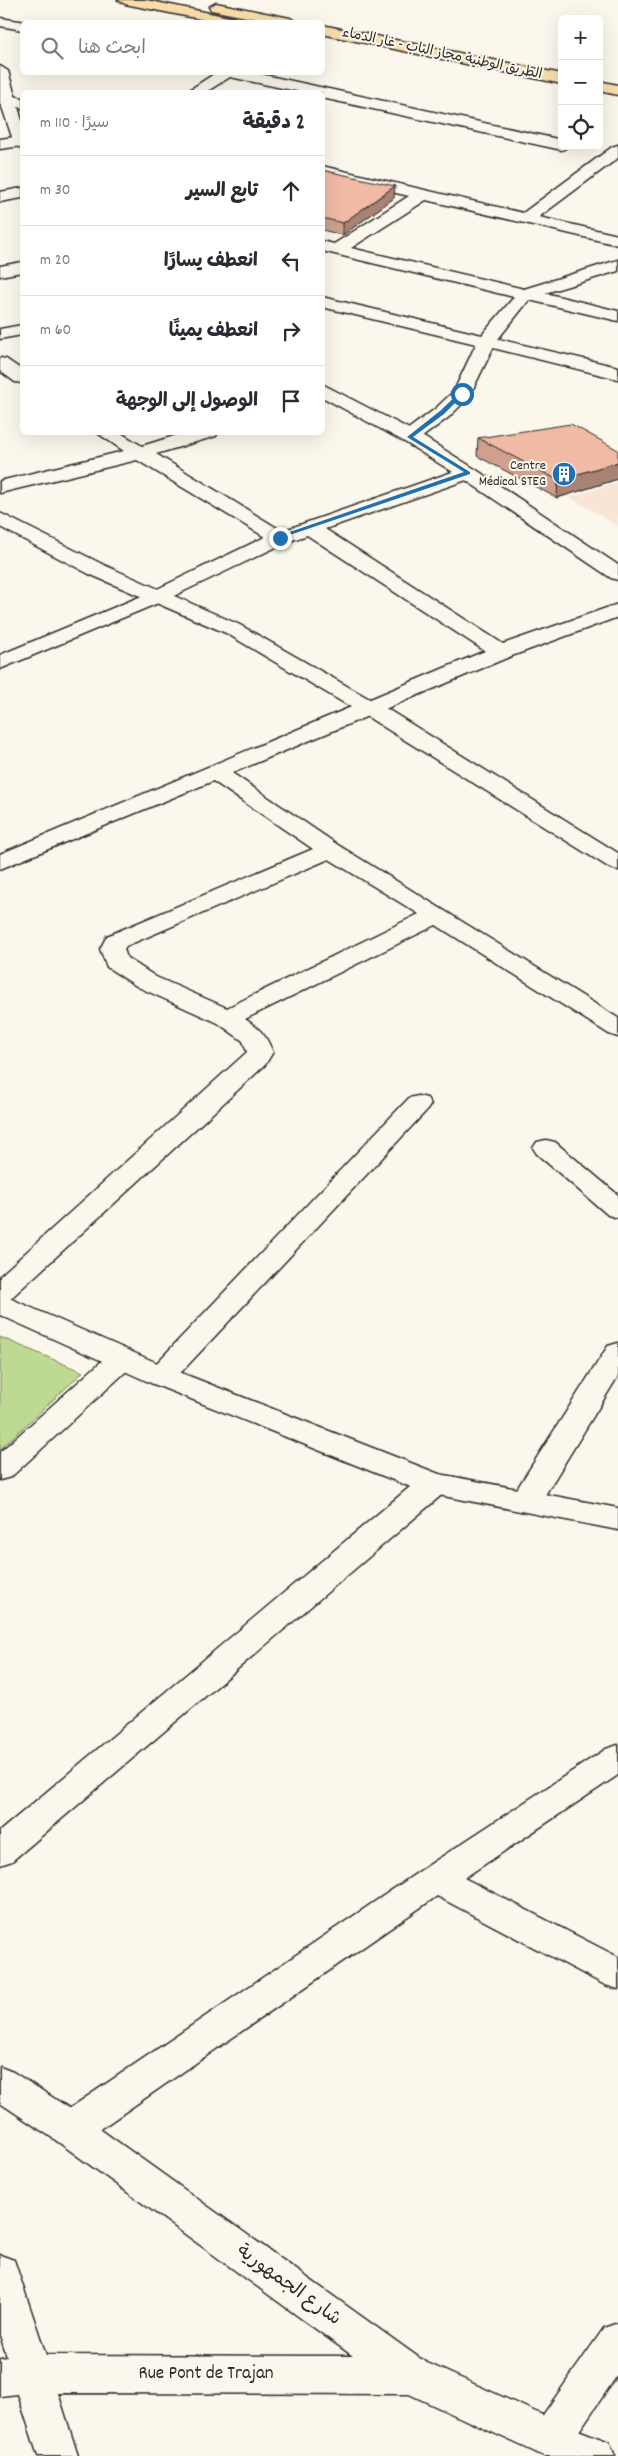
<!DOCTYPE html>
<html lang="ar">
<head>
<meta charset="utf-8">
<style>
  body { margin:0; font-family:Dekko,"Playpen Sans Arabic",sans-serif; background:#f2f2f3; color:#2b2b33; direction:rtl }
  .controls { position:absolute; right:15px; top:15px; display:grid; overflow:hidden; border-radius:8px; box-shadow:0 5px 20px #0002 }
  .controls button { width:45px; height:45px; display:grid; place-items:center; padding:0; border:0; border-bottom:1px solid #e1e1e2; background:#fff; color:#2b2b33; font:25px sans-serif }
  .stop { position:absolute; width:15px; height:15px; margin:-11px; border:4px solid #1f6fb2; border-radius:50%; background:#fff }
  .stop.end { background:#1f6fb2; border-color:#fff; box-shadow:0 1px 5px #0008 }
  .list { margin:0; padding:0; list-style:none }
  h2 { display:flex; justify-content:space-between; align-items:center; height:65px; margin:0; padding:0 20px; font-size:21px }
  h2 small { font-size:16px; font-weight:400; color:#7c7c81 }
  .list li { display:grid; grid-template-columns:32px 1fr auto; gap:15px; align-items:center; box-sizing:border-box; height:70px; padding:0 20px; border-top:1px solid #e1e1e2 }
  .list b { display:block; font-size:19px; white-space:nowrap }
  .list em { font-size:16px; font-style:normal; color:#7c7c81 }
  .icon { flex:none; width:28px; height:28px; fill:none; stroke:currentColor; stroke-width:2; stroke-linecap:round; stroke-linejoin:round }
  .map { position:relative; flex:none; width:618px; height:2456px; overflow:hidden; direction:ltr }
  .search { position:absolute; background:#fff; box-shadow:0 5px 20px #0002; left:20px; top:20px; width:305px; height:55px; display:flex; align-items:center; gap:12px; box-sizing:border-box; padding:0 18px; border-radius:8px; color:#7c7c81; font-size:19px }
  .panel { position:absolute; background:#fff; box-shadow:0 5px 20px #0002; left:20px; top:90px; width:305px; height:345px; border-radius:8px; direction:rtl }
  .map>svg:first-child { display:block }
</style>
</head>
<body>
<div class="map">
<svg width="618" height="2456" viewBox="0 0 618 2456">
  <rect width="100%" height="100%" fill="#fbf7ec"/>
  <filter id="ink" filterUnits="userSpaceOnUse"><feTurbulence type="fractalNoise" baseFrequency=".02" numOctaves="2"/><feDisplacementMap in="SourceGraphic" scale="10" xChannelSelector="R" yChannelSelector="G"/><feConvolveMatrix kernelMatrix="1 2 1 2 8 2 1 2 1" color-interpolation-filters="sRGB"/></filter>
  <g filter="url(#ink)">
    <path fill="#f8e5d6" d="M618,482V526L570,497Z"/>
    <path fill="#bed991" stroke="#74825e" d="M0,1337L83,1372L0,1449Z"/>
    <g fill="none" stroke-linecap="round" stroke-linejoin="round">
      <g stroke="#2b2b2b" stroke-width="3">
        <path id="street" d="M0,18L26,22H22V30L0,26Z
          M217,72H251L562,140V146H569L562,150L322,98V92H301L230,77L206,92H189L191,89Z
          M7,94L22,98V108L7,104L0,105V95Z
          M22,136V146L0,149V139Z
          M618,145V158L539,217L618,235V245L426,200L351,248L524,289L618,260V271L545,293L618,311V321L529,300L498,339L618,367V379L493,348L469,397L449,417L417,441H403L400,437L403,433L435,409L454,391L476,344L322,307V297L482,335L514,297L322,251V241L334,244L409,196L322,176V166L523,213L612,147Z
          M22,188V198L0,202V192Z
          M22,262V272L0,276V266Z
          M22,325V335L0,339V329Z
          M0,358L6,359L22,370V383L15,382L0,371Z
          M96,432H119L142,446L187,432H218L216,436L156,454L282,531L461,469H475L478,473L475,477L325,529L503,644L618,604V617L509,657L232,773L338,845L618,1018V1037L609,1034L436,925L245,1019C261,1030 265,1034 273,1052L265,1065L10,1299L0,1301V1276L247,1052L243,1041L218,1023L138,987L107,967L100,949L107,936L313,849L213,781L0,869V854L485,651L307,535L287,542L163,601L0,669V655L149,593L265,537L137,460L0,493V481L124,451ZM329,859L419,914L227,1008L156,977L127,958L124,949L126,946Z
          M418,1096L427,1098L431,1104L427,1110L171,1383L161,1386L151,1383L146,1376L151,1369L409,1098Z
          M546,1140L555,1142L618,1195V1218L608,1215L537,1154L533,1148L537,1142Z
          M618,1343V1376L537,1508L526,1511L515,1508L511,1500L515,1492L608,1346Z
          M122,1349L132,1352L136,1359L132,1366L11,1477L0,1480V1452L112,1352Z
          M434,1473L445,1476L449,1484L445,1492L12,1861L0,1865V1831L423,1476Z
          M618,1745V1775L464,1878L618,1957V1989L605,1985L437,1896L83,2141L70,2145L57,2141L51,2129L57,2117L423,1869L606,1749Z
          M618,2323V2374L564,2453C554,2456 546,2456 536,2453L530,2439L536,2425L604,2328Z"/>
      </g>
      <g stroke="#2b2b2b" stroke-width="3">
        <path id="secondary" d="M0,66L8,71L22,121V148L16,146L14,143L0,101Z
          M322,384L417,433L475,469L618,565V580L611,578L461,477L403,441L322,397Z
          M0,513L104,565L240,625L387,709L618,853V870L610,868L371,719L226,633L89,574L0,527Z
          M0,1294L171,1369L439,1474L618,1508V1530L423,1492L151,1383L0,1315Z
          M0,2067L13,2072L83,2117L425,2362L560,2423L609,2442L615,2456H544L409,2394L58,2393L78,2456H38L18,2394L0,2396V2358L7,2357L0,2335V2255L14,2260L46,2355L353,2356L57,2141L0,2103Z"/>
      </g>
      <g stroke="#2b2b2b" stroke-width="3">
        <path id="highway" d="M118,0H146L234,18L241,22H215L125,4Z
          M216,3L290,18L297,22H271L211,10L209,7Z
          M322,25L562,74V84L322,34Z
          M599,81L618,85V95L599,91Z"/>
      </g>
      <use href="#street" fill="#fbf7ec" fill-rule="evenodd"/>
      <use href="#secondary" fill="#fbf7ec" fill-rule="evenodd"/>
      <use href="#highway" fill="#faddab" fill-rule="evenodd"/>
    </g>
    <path fill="#cea08d" stroke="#2b2b2b" d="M322,170L394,198L343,235L322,230Z
      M478,438L618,450V479L557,498L477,456Z"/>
    <path fill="#a88273" stroke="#2b2b2b" d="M395,186L394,198L343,235V223Z
      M618,462V479L557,498L558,480Z"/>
    <path fill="#f0baa4" stroke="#2b2b2b" d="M322,170L395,186L343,223L322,218Z
      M571,424L618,450V462L558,480L478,438Z"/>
  </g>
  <path fill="#1f6fb2" d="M460,392L464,394L444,414L413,437L470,472V474L278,539V536L464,472L407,437L440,411Z"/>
  <defs>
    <g id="building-disc" transform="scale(1.25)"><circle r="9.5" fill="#1f6fb2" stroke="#fbf7ec"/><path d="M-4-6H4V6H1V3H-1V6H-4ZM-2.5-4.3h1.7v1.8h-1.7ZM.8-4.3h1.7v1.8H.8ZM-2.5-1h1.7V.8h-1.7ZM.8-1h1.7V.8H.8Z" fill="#fff"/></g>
  </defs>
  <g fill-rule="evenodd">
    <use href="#building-disc" x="564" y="474"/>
  </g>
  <g text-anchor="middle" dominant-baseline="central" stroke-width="4" stroke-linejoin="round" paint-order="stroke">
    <g font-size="14" fill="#2b2b2b" stroke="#fbf7ec">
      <text transform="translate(442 54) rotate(12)">الطريق الوطنية مجاز الباب - غار الدماء</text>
    </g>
    <g font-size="14" fill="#2b2b2b" stroke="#fbf7ec" text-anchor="end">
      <text x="546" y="466">Centre<tspan x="546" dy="16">Médical STEG</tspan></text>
    </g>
    <g font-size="19" fill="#2b2b2b" stroke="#fbf7ec">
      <text transform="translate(288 2286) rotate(36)">شارع الجمهورية</text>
      <text x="206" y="2374">Rue Pont de Trajan</text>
    </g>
  </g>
</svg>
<div class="controls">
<button>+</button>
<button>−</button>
<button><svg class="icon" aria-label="locate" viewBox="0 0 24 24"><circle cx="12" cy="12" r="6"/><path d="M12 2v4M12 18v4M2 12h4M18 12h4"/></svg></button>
</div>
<div class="stop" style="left:462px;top:394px"></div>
<div class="stop end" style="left:280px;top:538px"></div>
<div class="search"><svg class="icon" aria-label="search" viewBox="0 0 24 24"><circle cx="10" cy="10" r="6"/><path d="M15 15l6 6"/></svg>ابحث هنا</div>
<section class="panel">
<h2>2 دقيقة<small>سيرًا · 110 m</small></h2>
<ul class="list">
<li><svg class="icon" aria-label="ahead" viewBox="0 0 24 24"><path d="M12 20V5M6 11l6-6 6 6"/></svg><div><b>تابع السير</b></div><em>30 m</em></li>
<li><svg class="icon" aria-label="left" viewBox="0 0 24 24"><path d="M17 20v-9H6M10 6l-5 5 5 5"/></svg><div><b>انعطف يسارًا</b></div><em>20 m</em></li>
<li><svg class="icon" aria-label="right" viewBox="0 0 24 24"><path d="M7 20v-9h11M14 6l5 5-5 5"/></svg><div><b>انعطف يمينًا</b></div><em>60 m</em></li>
<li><svg class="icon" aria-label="arrive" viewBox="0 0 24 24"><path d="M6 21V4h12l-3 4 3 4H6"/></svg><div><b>الوصول إلى الوجهة</b></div></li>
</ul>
</section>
</div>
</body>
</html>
